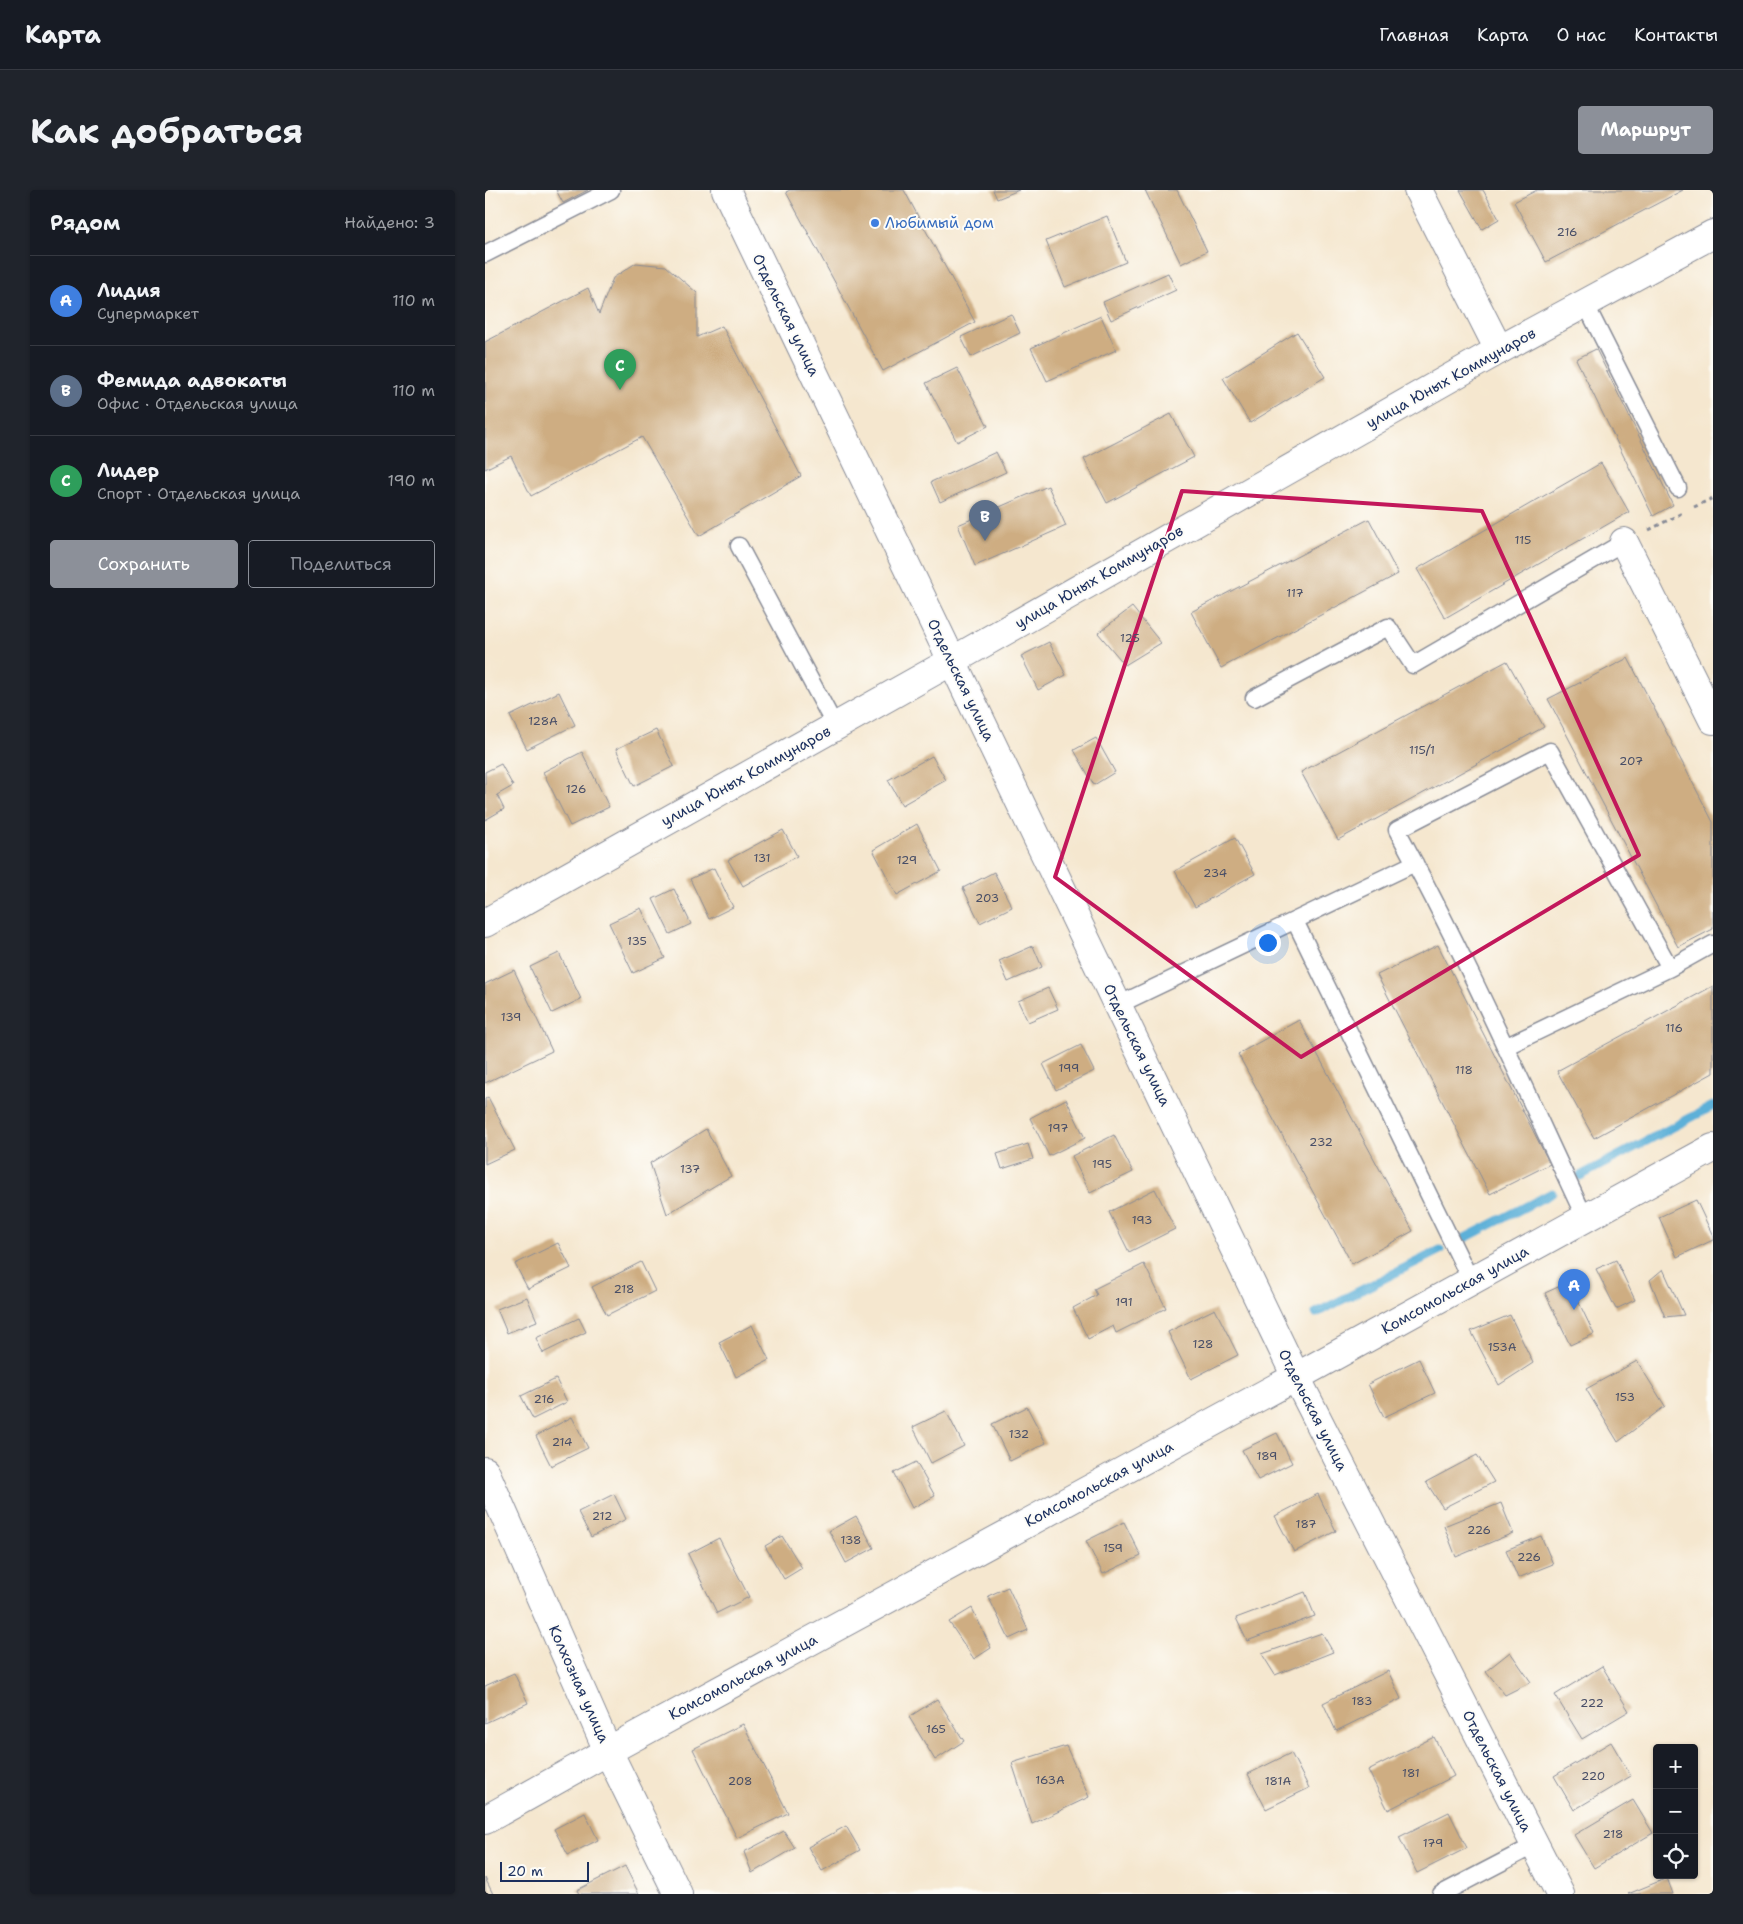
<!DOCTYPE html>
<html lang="ru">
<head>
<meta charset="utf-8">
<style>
  body { margin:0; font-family:"Shantell Sans",sans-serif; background:#20242c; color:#f1f3f6 }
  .controls { position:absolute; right:15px; bottom:15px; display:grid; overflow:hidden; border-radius:5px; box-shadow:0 1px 4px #0004 }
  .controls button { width:45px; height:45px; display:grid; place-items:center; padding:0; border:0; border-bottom:1px solid #363941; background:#171b24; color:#f1f3f6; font:25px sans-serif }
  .scale { position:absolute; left:15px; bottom:12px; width:89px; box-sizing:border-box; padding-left:5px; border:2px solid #1b2f5e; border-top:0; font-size:14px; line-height:18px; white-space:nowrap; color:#1b2f5e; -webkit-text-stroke:4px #fdfcf7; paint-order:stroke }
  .you { position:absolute; left:782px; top:752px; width:18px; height:18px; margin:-12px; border:4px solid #fff; border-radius:50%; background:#1a73e8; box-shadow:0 0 0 8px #1a73e833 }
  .badge { display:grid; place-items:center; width:32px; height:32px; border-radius:50%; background:#8c9099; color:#fff; font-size:16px; font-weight:700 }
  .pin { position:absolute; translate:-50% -41px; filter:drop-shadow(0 1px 2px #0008) }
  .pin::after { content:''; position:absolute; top:26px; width:18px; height:15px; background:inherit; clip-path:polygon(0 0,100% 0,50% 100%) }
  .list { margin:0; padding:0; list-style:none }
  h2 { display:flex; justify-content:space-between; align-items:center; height:65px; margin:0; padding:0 20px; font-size:21px }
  h2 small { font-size:16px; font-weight:400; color:#9ea1a6 }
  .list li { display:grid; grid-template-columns:32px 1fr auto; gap:15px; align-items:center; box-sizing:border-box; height:90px; padding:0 20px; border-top:1px solid #363941 }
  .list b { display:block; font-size:19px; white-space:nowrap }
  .list p { margin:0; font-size:16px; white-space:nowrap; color:#9ea1a6 }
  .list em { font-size:16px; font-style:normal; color:#9ea1a6 }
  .actions { display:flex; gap:10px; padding:15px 20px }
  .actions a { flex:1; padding:11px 0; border:1px solid #8c9099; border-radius:5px; text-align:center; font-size:18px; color:#8c9099 }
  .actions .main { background:#8c9099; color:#fff }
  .icon { flex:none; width:28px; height:28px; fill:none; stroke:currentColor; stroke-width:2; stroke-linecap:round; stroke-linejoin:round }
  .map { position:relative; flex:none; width:1228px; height:1704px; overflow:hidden; border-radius:5px }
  header { display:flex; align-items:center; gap:30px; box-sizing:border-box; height:70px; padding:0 25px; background:#171b24; border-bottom:1px solid #363941 }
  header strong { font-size:24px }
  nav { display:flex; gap:28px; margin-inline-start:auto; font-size:18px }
  .intro { display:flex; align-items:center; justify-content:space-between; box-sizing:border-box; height:120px; padding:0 30px }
  h1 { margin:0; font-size:35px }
  .button { padding:12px 22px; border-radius:5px; background:#8c9099; color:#fff; font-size:18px; font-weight:700 }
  main { display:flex; gap:30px; padding:0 30px }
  aside { flex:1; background:#171b24; border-radius:5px; box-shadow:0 1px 4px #0004 }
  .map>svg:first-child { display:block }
</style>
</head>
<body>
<header>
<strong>Карта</strong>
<nav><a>Главная</a><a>Карта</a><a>О нас</a><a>Контакты</a></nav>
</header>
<div class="intro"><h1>Как добраться</h1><a class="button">Маршрут</a></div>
<main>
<aside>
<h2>Рядом<small>Найдено: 3</small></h2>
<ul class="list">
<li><span class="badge" style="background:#3f7fe0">A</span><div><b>Лидия</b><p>Супермаркет</p></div><em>110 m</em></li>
<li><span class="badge" style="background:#5c6f8a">B</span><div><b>Фемида адвокаты</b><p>Офис · Отдельская улица</p></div><em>110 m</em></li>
<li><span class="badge" style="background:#2e9e5b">C</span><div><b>Лидер</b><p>Спорт · Отдельская улица</p></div><em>190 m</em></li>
</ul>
<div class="actions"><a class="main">Сохранить</a><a>Поделиться</a></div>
</aside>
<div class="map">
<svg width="1228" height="1704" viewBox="0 0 1228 1704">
  <rect width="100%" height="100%" fill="#fdfcf7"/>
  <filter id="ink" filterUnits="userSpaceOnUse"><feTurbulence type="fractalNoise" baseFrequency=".02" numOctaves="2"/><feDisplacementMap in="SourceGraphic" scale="10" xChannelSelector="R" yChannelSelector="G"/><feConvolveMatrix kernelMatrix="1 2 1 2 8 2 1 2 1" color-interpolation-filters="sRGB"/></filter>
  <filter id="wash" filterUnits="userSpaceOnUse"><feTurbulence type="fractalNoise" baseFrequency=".0096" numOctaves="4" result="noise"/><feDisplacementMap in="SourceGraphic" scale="20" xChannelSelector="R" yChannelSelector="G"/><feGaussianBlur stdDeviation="1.12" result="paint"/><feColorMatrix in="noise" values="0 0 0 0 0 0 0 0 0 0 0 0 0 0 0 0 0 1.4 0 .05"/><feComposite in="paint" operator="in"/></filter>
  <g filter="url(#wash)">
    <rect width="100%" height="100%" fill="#f5e7cf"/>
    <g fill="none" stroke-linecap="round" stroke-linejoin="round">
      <path stroke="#5db0d8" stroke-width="9" d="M1095,986L1228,916
        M978,1049L1067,1003
        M831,1123L955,1060"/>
    </g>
    <g id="blocks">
      <path fill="#cead82" d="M71,0H103L78,13Z
        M305,0H419L490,132L398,181L301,2Z
        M508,0H534L512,9Z
        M660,0H692L722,61L696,74Z
        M975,0H998L1014,29L997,39Z
        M1052,0H1198L1061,72L1029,12Z
        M622,26L641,72L580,97L561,51Z
        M151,73L181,76L212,103V147L237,136L316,286L214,346L157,247L46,306L26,266L0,279V152L103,98L114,124L128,88Z
        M683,83L691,100L626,130L618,112Z
        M526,124L535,143L486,167L476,147Z
        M616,126L631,160L562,191L546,158Z
        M812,142L840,187L765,233L738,188Z
        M1111,159L1188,315L1168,326L1091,169Z
        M472,178L503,236L472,252L441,193Z
        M686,224L709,267L622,313L599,269Z
        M511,262L521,282L455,312L446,292Z
        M1116,273L1144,322L960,428L932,379Z
        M563,296L581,336L490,376L473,335Z
        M884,329L913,384L736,478L706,422Z
        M647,417L676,453L640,475L613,443Z
        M564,452L581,485L553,500L536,466Z
        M1143,468L1228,632V739L1193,757L1063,509Z
        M1022,471L1059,537L853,650L816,582Z
        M74,502L90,535L42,559L25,526Z
        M171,540L189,576L149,596L131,559Z
        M611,548L630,582L609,595L589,560Z
        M97,562L124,617L85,636L58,582Z
        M447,566L461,590L417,615L403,590Z
        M16,574L28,596L12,605L19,619L0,630V582Z
        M432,634L456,681L412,705L388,660Z
        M298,640L312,666L258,696L243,670Z
        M750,648L770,684L710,717L690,681Z
        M229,678L248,717L224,729L205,689Z
        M509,682L527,717L495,733L478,698Z
        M189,699L206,734L185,744L168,709Z
        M156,718L180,768L148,783L124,733Z
        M953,755L1065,974L1005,1004L892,785Z
        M548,756L557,777L523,792L514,771Z
        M74,763L96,809L67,823L45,777Z
        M29,780L67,861L0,893V794Z
        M1228,796V883L1109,948L1072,881Z
        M563,798L573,819L543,832L533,811Z
        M814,830L928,1041L867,1074L753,864Z
        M596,855L609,881L571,900L558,874Z
        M3,907L30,960L0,974V909Z
        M581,909L600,948L564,966L545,928Z
        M221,939L246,986L182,1024L165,973Z
        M629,945L648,982L605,1003L587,966Z
        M543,954L548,969L517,979L512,964Z
        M670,999L690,1039L644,1062L624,1022Z
        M1211,1010L1228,1046V1050L1192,1067L1174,1027Z
        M73,1053L86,1078L43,1099L30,1074Z
        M1131,1070L1150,1110L1131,1119L1111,1079Z
        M156,1072L170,1101L122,1125L107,1097Z
        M659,1074L681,1118L631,1143L628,1136L603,1149L588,1118L612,1105L609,1099Z
        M1178,1079L1199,1125L1180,1127L1165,1090Z
        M1084,1092L1109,1144L1085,1155L1060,1103Z
        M42,1107L52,1131L22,1143L12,1119Z
        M730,1119L753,1165L706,1189L683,1142Z
        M1025,1125L1048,1173L1014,1195L986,1141Z
        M94,1128L101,1142L58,1163L51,1148Z
        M267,1135L284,1170L251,1187L234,1152Z
        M934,1169L950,1203L899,1227L883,1194Z
        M1152,1171L1180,1216L1133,1252L1101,1199Z
        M71,1189L82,1212L48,1229L36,1206Z
        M542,1217L561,1253L525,1271L507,1234Z
        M461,1221L479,1256L446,1273L428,1237Z
        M87,1227L103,1258L66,1276L51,1246Z
        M792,1243L807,1273L773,1290L757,1260Z
        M992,1265L1009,1292L958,1318L941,1292Z
        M431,1272L450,1306L427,1318L409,1283Z
        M129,1304L141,1329L106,1347L93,1322Z
        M833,1304L851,1341L809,1362L790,1326Z
        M1016,1313L1028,1343L971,1367L959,1336Z
        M371,1326L389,1358L361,1373L344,1341Z
        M639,1332L656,1366L618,1384L601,1351Z
        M297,1346L317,1378L299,1389L280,1356Z
        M1056,1346L1068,1374L1033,1388L1021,1360Z
        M234,1348L264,1407L232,1423L203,1364Z
        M523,1397L543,1440L524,1449L503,1406Z
        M820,1402L830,1426L762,1451L751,1428Z
        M487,1418L506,1458L489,1469L464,1432Z
        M837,1443L848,1462L790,1485L777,1464Z
        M1025,1462L1046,1492L1020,1505L1001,1481Z
        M1117,1476L1144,1521L1097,1549L1070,1505Z
        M903,1481L916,1509L851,1541L838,1513Z
        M29,1483L43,1513L0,1533V1496Z
        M452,1509L479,1551L450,1570L424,1527Z
        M258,1534L303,1623L252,1648L208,1559Z
        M949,1547L969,1586L903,1620L883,1580Z
        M1126,1552L1146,1586L1089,1620L1069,1586Z
        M581,1556L604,1607L547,1634L527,1573Z
        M806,1563L824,1598L781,1619L763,1584Z
        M1148,1610L1168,1643L1109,1678L1089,1645Z
        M964,1622L982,1658L932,1683L914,1647Z
        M100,1623L113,1650L83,1665L69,1639Z
        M361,1636L375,1660L337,1681L323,1657Z
        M299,1641L310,1658L267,1683L259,1662Z
        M140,1676L154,1704H94L92,1700Z
        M0,1688L8,1704H0Z
        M1182,1688L1188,1704H1143Z"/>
    </g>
  </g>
  <g filter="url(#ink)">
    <use href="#blocks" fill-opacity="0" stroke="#888b96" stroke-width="1"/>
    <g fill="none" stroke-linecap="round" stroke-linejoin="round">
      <g stroke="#888b96" stroke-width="19">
        <path id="service" d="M0,64L126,0
          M1100,113L1193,298
          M254,356L350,536
          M769,508L903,437L928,475L1139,352
          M810,731L986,1091
          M1185,778L1228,754
          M633,815L930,673
          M1020,857L1185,778L1065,561L912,640C981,766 1039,898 1100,1028
          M956,1704L1050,1655"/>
      </g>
      <g stroke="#888b96" stroke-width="30">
        <path id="minor" d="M933,0L1014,160
          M1139,352L1228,530
          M0,1281L123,1561L193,1704
          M0,1630L123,1561L811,1187"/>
      </g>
      <g stroke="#888b96" stroke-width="30">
        <path id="tertiary" d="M241,0L811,1187L1075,1704
          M0,733L467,471L1014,160L1228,44
          M811,1187L1228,958"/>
      </g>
      <path stroke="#888b96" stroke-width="3" stroke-dasharray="4 4" stroke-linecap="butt" d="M1209,317L1228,308
        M1164,340L1199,322"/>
      <use href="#service" stroke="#fff" stroke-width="16"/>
      <use href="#minor" stroke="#fff" stroke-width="28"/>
      <use href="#tertiary" stroke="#fff" stroke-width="28"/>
    </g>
  </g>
  <path fill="none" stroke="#c2185b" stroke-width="4" stroke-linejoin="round" d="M697,301L997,321L1154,665L816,867L570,687Z"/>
  <circle fill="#3f7fe0" stroke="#fdfcf7" stroke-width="2" cx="390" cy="33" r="5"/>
  <g text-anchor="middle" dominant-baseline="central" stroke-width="4" stroke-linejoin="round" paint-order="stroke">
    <g font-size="12" fill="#484e67">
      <text x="1082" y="42">216</text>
      <text x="1038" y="350">115</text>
      <text x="810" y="403">117</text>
      <text x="645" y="448">125</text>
      <text x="58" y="531">128А</text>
      <text x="937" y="560">115/1</text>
      <text x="1146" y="571">207</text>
      <text x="91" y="599">126</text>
      <text x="277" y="668">131</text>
      <text x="422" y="670">129</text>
      <text x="730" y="683">234</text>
      <text x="502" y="708">203</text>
      <text x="152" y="751">135</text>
      <text x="26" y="827">139</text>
      <text x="1189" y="838">116</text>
      <text x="584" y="878">199</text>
      <text x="979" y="880">118</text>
      <text x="573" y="938">197</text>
      <text x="836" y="952">232</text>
      <text x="617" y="974">195</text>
      <text x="205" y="979">137</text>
      <text x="657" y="1030">193</text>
      <text x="139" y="1099">218</text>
      <text x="639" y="1112">191</text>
      <text x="718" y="1154">128</text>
      <text x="1017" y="1157">153А</text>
      <text x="1140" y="1207">153</text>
      <text x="59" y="1209">216</text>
      <text x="534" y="1244">132</text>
      <text x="77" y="1252">214</text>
      <text x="782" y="1266">189</text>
      <text x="117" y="1326">212</text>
      <text x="821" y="1334">187</text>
      <text x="994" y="1340">226</text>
      <text x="366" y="1350">138</text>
      <text x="628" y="1358">159</text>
      <text x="1044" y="1367">226</text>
      <text x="877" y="1511">183</text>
      <text x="1107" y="1513">222</text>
      <text x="451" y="1539">165</text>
      <text x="926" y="1583">181</text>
      <text x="1108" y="1586">220</text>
      <text x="565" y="1590">163А</text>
      <text x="255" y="1591">208</text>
      <text x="793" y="1591">181А</text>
      <text x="1128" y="1644">218</text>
      <text x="948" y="1653">179</text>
    </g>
    <g font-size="15" fill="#366cbe" stroke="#fdfcf7" text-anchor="start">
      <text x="400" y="33">Любимый дом</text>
    </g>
    <g font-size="15" fill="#1b2f5e" stroke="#fdfcf7">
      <text transform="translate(301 125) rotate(64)">Отдельская улица</text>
      <text transform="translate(966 188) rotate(-29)">улица Юных Коммунаров</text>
      <text transform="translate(614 387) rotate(-30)">улица Юных Коммунаров</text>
      <text transform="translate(476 490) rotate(64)">Отдельская улица</text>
      <text transform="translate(261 586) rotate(-29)">улица Юных Коммунаров</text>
      <text transform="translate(652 855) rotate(64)">Отдельская улица</text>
      <text transform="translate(970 1100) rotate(-29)">Комсомольская улица</text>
      <text transform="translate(828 1220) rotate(63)">Отдельская улица</text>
      <text transform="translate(614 1294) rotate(-28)">Комсомольская улица</text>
      <text transform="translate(258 1487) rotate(-28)">Комсомольская улица</text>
      <text transform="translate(94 1494) rotate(66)">Колхозная улица</text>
      <text transform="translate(1012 1581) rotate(63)">Отдельская улица</text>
    </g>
  </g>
</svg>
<div class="controls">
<button>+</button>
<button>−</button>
<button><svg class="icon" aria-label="locate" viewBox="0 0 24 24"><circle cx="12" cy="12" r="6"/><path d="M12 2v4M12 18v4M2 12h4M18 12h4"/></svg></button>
</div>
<div class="scale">20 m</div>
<div class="you"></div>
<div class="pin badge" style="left:1089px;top:1120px;background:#3f7fe0">A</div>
<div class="pin badge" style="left:500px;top:351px;background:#5c6f8a">B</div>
<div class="pin badge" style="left:135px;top:200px;background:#2e9e5b">C</div>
</div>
</main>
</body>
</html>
